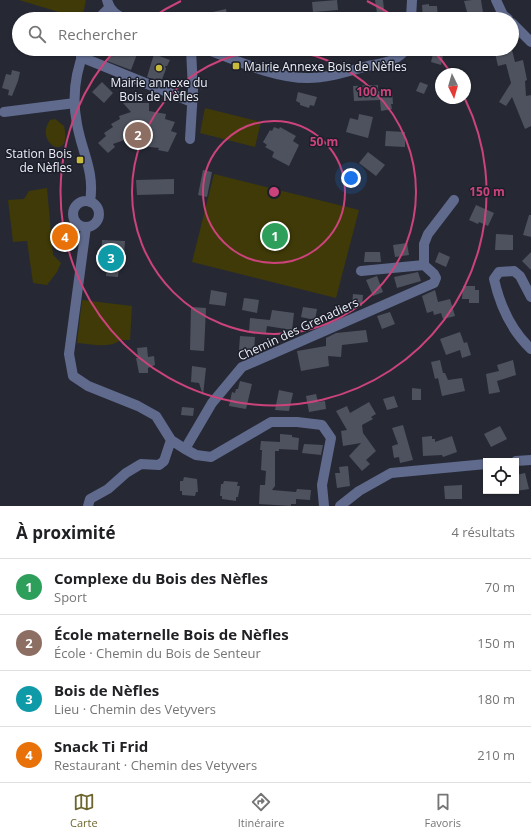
<!DOCTYPE html>
<html lang="fr">
<head>
<meta charset="utf-8">
<style>
  body { margin:0; font-family:"Open Sans",sans-serif; background:#f2f2f2; color:#202124 }
  .controls { position:absolute; right:12px; bottom:12px; display:grid; overflow:hidden; border-radius:0px; box-shadow:0 1px 3px #0004 }
  .controls button { width:36px; height:36px; display:grid; place-items:center; padding:0; border:0; border-bottom:1px solid #e0e0e0; background:#fff; color:#202124; font:20px sans-serif }
  .compass { position:absolute; left:435px; top:68px; width:36px; height:36px; border-radius:50%; background:#fff; box-shadow:0 1px 3px #0004; rotate:175deg }
  .you { position:absolute; left:351px; top:178px; width:14px; height:14px; margin:-10px; border:3px solid #fff; border-radius:50%; background:#1a73e8; box-shadow:0 0 0 6px #1a73e833 }
  .badge { display:grid; place-items:center; width:26px; height:26px; border-radius:50%; background:#6c662e; color:#fff; font-size:13px; font-weight:700 }
  .pin { position:absolute; translate:-50% -50%; border:2px solid #fff; box-shadow:0 1px 4px #0006 }
  .list { margin:0; padding:0; list-style:none }
  h2 { display:flex; justify-content:space-between; align-items:center; height:52px; margin:0; padding:0 16px; font-size:17px }
  h2 small { font-size:13px; font-weight:400; color:#757577 }
  .list li { display:grid; grid-template-columns:26px 1fr auto; gap:12px; align-items:center; box-sizing:border-box; height:56px; padding:0 16px; border-top:1px solid #e0e0e0 }
  .list b { display:block; font-size:15px; white-space:nowrap }
  .list p { margin:0; font-size:13px; white-space:nowrap; color:#757577 }
  .list em { font-size:13px; font-style:normal; color:#757577 }
  .icon { flex:none; width:22px; height:22px; fill:none; stroke:currentColor; stroke-width:2; stroke-linecap:round; stroke-linejoin:round }
  .map { position:relative; flex:none; width:531px; height:506px; overflow:hidden }
  .search { position:absolute; background:#fff; box-shadow:0 1px 3px #0004; left:12px; right:12px; top:12px; height:44px; display:flex; align-items:center; gap:10px; box-sizing:border-box; padding:0 14px; border-radius:22px; color:#757577; font-size:15px }
  .sheet { height:276px; background:#fff }
  nav { display:flex; justify-content:space-around; align-items:center; box-sizing:border-box; height:56px; border-top:1px solid #e0e0e0; background:#fff; font-size:11px; color:#757577 }
  nav a { display:grid; justify-items:center; gap:2px }
  nav .on { color:#6c662e }
  .map>svg:first-child { display:block }
</style>
</head>
<body>
<div class="map">
<svg width="531" height="506" viewBox="0 0 531 506">
  <rect width="100%" height="100%" fill="#262934"/>
  <path fill="#3f3a07" d="M19,0H86L82,19Z
    M205,108L261,122L255,147L200,133Z
    M55,119L64,126C73,164 33,144 50,120Z
    M214,174L359,210L336,298L192,262Z
    M47,188L53,255L61,263L57,272L47,285L33,283L27,241L13,242L8,200L24,199L29,191Z
    M82,300L132,306L130,340H120C110,349 90,344 77,343Z"/>
  <path fill="#4e525e" d="M337,0L338,10L313,12L312,2Z
    M375,0H383L385,19H378Z
    M472,0H481L484,19H469L464,1Z
    M429,4V6H437L438,18L423,19L422,5Z
    M226,9L228,19H195V16Z
    M111,49H139L131,70L107,61Z
    M494,49H503L504,52L512,50L515,62L523,60L527,80L525,81L526,96L531,95V126L525,129L512,97L506,106L499,102L511,83L506,64L498,66Z
    M154,54L170,60L167,66H165L166,69L161,82L147,77Z
    M433,54L443,56L441,65L431,62Z
    M12,70L20,72L18,81L12,96L8,95L9,90L2,88L6,74L11,75Z
    M102,82L113,93L104,103L92,92Z
    M420,82L428,85L424,94L416,91Z
    M378,85V91L392,90L393,104H391L392,109L381,111L380,100L354,101L353,86Z
    M298,92L317,97L314,106L310,105L309,108L300,105V103L296,101Z
    M123,103H149V111L166,114L165,119L175,122L171,131L177,133L168,152L158,150L159,148L142,146L141,134L113,144L115,147L108,153L98,143L106,136L104,133L113,127L111,124L120,119L119,116L131,112Z
    M359,114L373,117L368,138L346,132L350,118L358,120Z
    M274,127L279,129L280,127L296,136L293,141L299,145L289,166L272,157L274,152L265,147L267,145L263,142L270,130L272,131Z
    M386,131L405,132V147L385,146Z
    M368,152L385,165L376,176L359,163Z
    M203,170L212,172L207,197L198,195Z
    M174,179V194L137,195L136,180Z
    M476,205L494,213L488,226L479,222L478,224L469,220Z
    M529,215H531V237L523,235Z
    M496,234L513,235V250H495Z
    M102,240L125,241L124,256H120L118,277L106,276L107,260L101,259Z
    M407,243L409,255L395,257L393,245Z
    M365,252H380L381,262H364Z
    M439,252L450,257L446,267L435,262Z
    M531,252V270L522,261Z
    M418,272L421,281L397,288L394,277Z
    M377,276L383,292L373,296L366,280Z
    M463,286H475V290H479V303H469V299H462Z
    M211,290L227,293L225,306L209,304Z
    M435,290L438,302L450,299L455,316L443,319L441,313L434,315L433,311L427,313L422,296Z
    M353,294L363,295L362,306L352,305Z
    M244,298L259,300L257,313L242,310Z
    M191,307L206,308L204,351L190,350Z
    M303,307L317,309L315,320L301,317Z
    M272,310L294,313L292,330L267,326L266,333L249,332L250,318L270,320Z
    M390,312L395,324L382,329L377,316Z
    M366,330L368,342L342,345L341,357L328,356L329,366L301,371L297,351L326,346V338L336,333Z
    M460,332L464,343L467,342L471,355L462,358L460,350L446,355L440,339Z
    M240,336L255,337L254,350H239Z
    M147,347L148,357L154,356L155,365L148,368V373H139L136,358H138L137,348Z
    M440,360L443,373H445L448,380L462,378L465,391L442,396L438,378L435,379L431,362Z
    M513,360L516,375L497,381L500,392L489,394L486,374L499,371L497,365Z
    M192,366L206,368L203,395L199,383L191,382Z
    M240,381L252,384L246,409L229,406L232,392L235,393L236,389H238Z
    M412,388L421,389V400H412Z
    M279,390L293,393L289,411L275,410Z
    M316,394L318,402L325,401L326,409L309,412L306,396Z
    M394,396L398,407L387,410L383,399Z
    M369,402L376,414L371,417L373,419L362,425L363,433L376,451L366,460L370,464L362,471L349,456L361,443L343,446L341,431L347,430L336,411L347,406L350,413Z
    M182,407L194,408L193,416L181,415Z
    M403,425L413,460L400,463L399,457L394,458L392,446L398,444L392,428Z
    M500,426L507,439L491,447L484,434Z
    M280,434L292,435V437L299,438L298,450L279,449V451H275V486L272,490L296,492L297,489L311,490L310,500L296,499V504H291V506L259,504L260,485H265L266,471L261,470L262,450H260L261,441L280,442Z
    M432,436V439H435V442L452,436L457,452L443,457L442,455L423,456L422,437Z
    M304,444L323,445L321,455L302,453Z
    M348,466L350,486L337,488L335,473H340L339,467Z
    M525,473L529,489L516,491V475Z
    M184,477L197,479L198,492H196L195,496L182,495V491H180V481H183Z
    M224,481L238,482L237,486H240L238,497H236V501L222,499V496H220L221,484H223Z
    M462,485V499H445L444,486Z"/>
  <g fill="none" stroke-linecap="round" stroke-linejoin="round">
    <path stroke="#5f6a8d" stroke-width="10" d="M107,0C110,11 116,15 126,19
      M496,0L503,15L508,19
      M98,19L109,8
      M411,19L412,0
      M512,23L531,42
      M85,49C75,73 72,99 77,124C82,153 95,171 90,202
      M206,49C238,61 274,78 308,78C329,78 349,71 368,66C383,63 397,62 406,49
      M81,57L192,102
      M4,112L75,103
      M190,139L193,90L191,49
      M73 214a13 13 0 1 1 26 0a13 13 0 1 1-26 0Z
      M86,227L69,354L73,376L88,386L138,406L156,416L171,440L185,449
      M424,265V244L428,234L454,200
      M531,297L520,276L514,271L499,272L494,279C500,306 511,330 531,349
      M516,461L531,460
      M88,506L90,499L108,489L126,473L141,464L159,465L164,461L171,440
      M324,506L322,485L331,438L322,425L297,422H271L211,457L196,455L185,449L212,403L242,367L434,283L436,278L434,274L424,265L361,271
      M340,506L359,491L391,473L486,464"/>
  </g>
  <g fill="none" stroke="#cb437a" stroke-width="2">
    <circle cx="274" cy="192" r="71"/>
    <circle cx="274" cy="192" r="142"/>
    <path d="M150 19A213 213 0 0 1 181 1M367 1A213 213 0 0 1 398 19M432 49A213 213 0 0 1 451 73M465 99A213 213 0 1 1 116 49"/>
  </g>
  <g fill="#c8bb3b" stroke="#1c1f2a" stroke-width="1.5">
    <rect x="232" y="62" width="8" height="8" rx="2"/>
    <circle cx="159" cy="68" r="4"/>
    <rect x="76" y="156" width="8" height="8" rx="2"/>
  </g>
  <g text-anchor="middle" dominant-baseline="central" stroke-width="3" stroke-linejoin="round" paint-order="stroke">
    <g font-size="12" fill="#edeff7" stroke="#1c1f2a" text-anchor="start">
      <text x="244" y="66">Mairie Annexe Bois de Nèfles</text>
      <text x="159" y="82" text-anchor="middle">Mairie annexe du<tspan x="159" dy="14">Bois de Nèfles</tspan></text>
      <text x="72" y="153" text-anchor="end">Station Bois<tspan x="72" dy="14">de Nèfles</tspan></text>
    </g>
    <g font-size="12" fill="#edeff7" stroke="#1c1f2a">
      <text transform="translate(298 329) rotate(-25)">Chemin des Grenadiers</text>
    </g>
  </g>
  <circle cx="274" cy="192" r="6" fill="#cb437a" stroke="#1c1f2a" stroke-width="2"/>
  <g font-size="12" text-anchor="middle" font-weight="bold" fill="#cb437a" stroke="#1c1f2a" stroke-width="3" stroke-linejoin="round" paint-order="stroke">
    <text x="374" y="96">100 m</text>
    <text x="324" y="146">50 m</text>
    <text x="487" y="196">150 m</text>
  </g>
</svg>
<div class="controls">
<button><svg class="icon" aria-label="locate" viewBox="0 0 24 24"><circle cx="12" cy="12" r="6"/><path d="M12 2v4M12 18v4M2 12h4M18 12h4"/></svg></button>
</div>
<svg class="compass" viewBox="-18 -18 36 36"><path d="M0-13l5 13h-10z" fill="#e53935"/><path d="M0 13l5-13h-10z" fill="#757577"/></svg>
<div class="you"></div>
<div class="pin badge" style="left:275px;top:236px;background:#2e9e5b">1</div>
<div class="pin badge" style="left:138px;top:135px;background:#8d6e63">2</div>
<div class="pin badge" style="left:111px;top:258px;background:#0f9aa8">3</div>
<div class="pin badge" style="left:65px;top:237px;background:#e8710a">4</div>
<div class="search"><svg class="icon" aria-label="search" viewBox="0 0 24 24"><circle cx="10" cy="10" r="6"/><path d="M15 15l6 6"/></svg>Rechercher</div>
</div>
<section class="sheet">
<h2>À proximité<small>4 résultats</small></h2>
<ul class="list">
<li><span class="badge" style="background:#2e9e5b">1</span><div><b>Complexe du Bois des Nèfles</b><p>Sport</p></div><em>70 m</em></li>
<li><span class="badge" style="background:#8d6e63">2</span><div><b>École maternelle Bois de Nèfles</b><p>École · Chemin du Bois de Senteur</p></div><em>150 m</em></li>
<li><span class="badge" style="background:#0f9aa8">3</span><div><b>Bois de Nèfles</b><p>Lieu · Chemin des Vetyvers</p></div><em>180 m</em></li>
<li><span class="badge" style="background:#e8710a">4</span><div><b>Snack Ti Frid</b><p>Restaurant · Chemin des Vetyvers</p></div><em>210 m</em></li>
</ul>
</section>
<nav>
<a class="on"><svg class="icon" aria-label="map" viewBox="0 0 24 24"><path d="M3 6l6-2 6 2 6-2v14l-6 2-6-2-6 2zM9 4v14M15 6v14"/></svg>Carte</a>
<a><svg class="icon" aria-label="directions" viewBox="0 0 24 24"><path d="M12 3l9 9-9 9-9-9zM9 14v-3h6M13 9l2 2-2 2"/></svg>Itinéraire</a>
<a><svg class="icon" aria-label="saved" viewBox="0 0 24 24"><path d="M7 4h10v16l-5-4-5 4z"/></svg>Favoris</a>
</nav>
</body>
</html>
